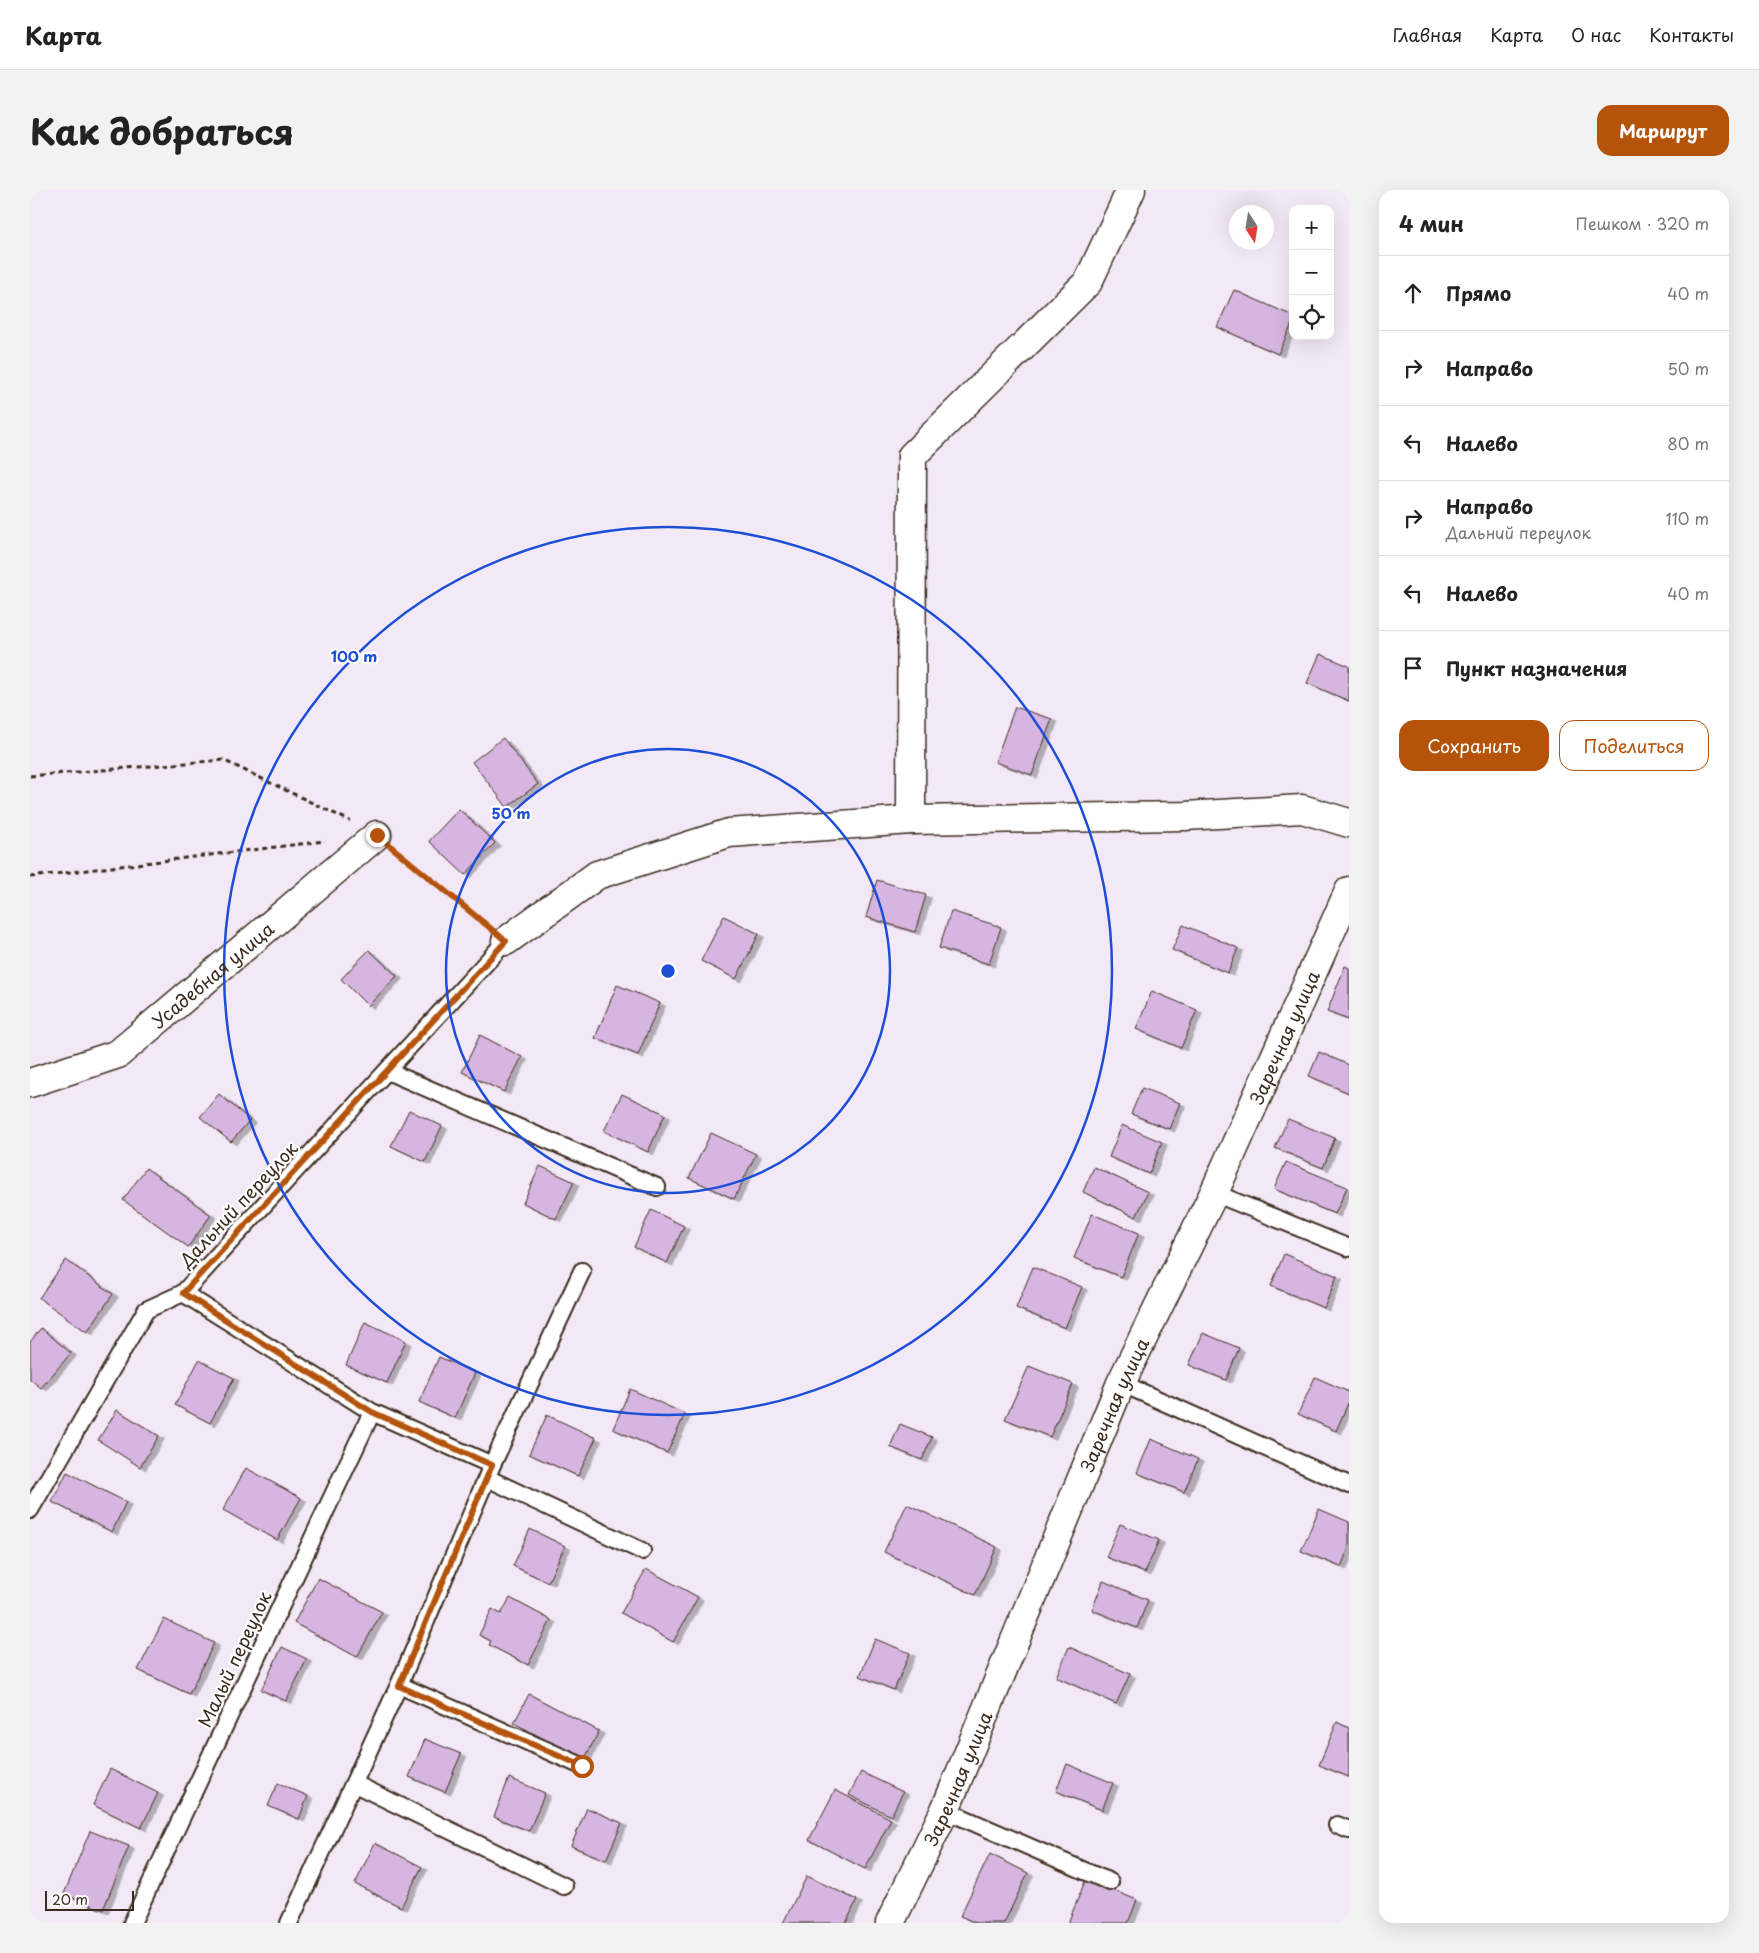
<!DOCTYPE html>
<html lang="ru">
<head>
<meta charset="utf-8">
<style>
  body { margin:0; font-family:"Playpen Sans",sans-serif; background:#f2f2f2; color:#222 }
  .controls { position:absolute; right:15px; top:15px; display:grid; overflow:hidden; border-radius:10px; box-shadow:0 5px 20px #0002 }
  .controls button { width:45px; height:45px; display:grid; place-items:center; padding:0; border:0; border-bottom:1px solid #e0e0e0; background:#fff; color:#222; font:25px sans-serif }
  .compass { position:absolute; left:1199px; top:15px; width:45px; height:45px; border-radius:50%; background:#fff; box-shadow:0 5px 20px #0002; rotate:168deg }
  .scale { position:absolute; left:15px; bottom:12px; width:89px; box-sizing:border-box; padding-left:5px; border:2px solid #3b2a1e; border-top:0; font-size:14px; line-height:18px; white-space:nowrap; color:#3b2a1e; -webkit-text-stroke:4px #fff; paint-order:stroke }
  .stop { position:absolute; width:15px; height:15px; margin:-11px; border:4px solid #b45309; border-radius:50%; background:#fff }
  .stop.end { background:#b45309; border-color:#fff; box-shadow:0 1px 5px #0008 }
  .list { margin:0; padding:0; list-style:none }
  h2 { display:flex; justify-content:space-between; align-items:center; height:65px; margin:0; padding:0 20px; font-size:21px }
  h2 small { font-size:16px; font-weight:400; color:#767676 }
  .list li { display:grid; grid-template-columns:32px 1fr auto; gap:15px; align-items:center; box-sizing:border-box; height:75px; padding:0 20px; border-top:1px solid #e0e0e0 }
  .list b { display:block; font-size:19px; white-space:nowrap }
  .list p { margin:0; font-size:16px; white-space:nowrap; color:#767676 }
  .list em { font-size:16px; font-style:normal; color:#767676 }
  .actions { display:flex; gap:10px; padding:15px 20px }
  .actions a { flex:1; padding:11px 0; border:1px solid #b45309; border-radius:15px; text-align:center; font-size:18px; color:#b45309 }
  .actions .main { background:#b45309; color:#fff }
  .icon { flex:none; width:28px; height:28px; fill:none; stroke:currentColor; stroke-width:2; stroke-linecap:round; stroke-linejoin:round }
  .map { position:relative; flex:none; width:1319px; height:1733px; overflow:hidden; border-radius:15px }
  header { display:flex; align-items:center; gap:30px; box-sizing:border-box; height:70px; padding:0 25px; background:#fff; border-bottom:1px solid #e0e0e0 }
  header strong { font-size:24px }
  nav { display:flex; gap:28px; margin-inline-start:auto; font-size:18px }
  .intro { display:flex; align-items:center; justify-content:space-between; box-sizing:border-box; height:120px; padding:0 30px }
  h1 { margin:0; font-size:35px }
  .button { padding:12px 22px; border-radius:15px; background:#b45309; color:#fff; font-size:18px; font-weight:700 }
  main { display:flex; gap:30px; padding:0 30px }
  aside { flex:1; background:#fff; border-radius:15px; box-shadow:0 5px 20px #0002 }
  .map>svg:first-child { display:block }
</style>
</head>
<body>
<header>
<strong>Карта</strong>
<nav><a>Главная</a><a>Карта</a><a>О нас</a><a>Контакты</a></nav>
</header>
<div class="intro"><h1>Как добраться</h1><a class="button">Маршрут</a></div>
<main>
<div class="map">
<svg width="1319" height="1733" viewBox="0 0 1319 1733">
  <defs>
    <filter id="shadow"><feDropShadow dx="5.5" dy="3" stdDeviation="0" flood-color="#0004"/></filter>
  </defs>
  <rect width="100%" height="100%" fill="#f3e9f6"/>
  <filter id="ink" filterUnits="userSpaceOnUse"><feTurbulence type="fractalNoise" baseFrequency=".02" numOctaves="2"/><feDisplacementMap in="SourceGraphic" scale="10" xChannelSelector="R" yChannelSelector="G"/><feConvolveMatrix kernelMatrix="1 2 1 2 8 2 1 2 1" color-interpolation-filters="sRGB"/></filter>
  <g filter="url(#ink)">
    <path fill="#d7b5e1" stroke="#3b2a1e" filter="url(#shadow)" d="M1204,100L1263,126V132L1248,164L1187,137Z
      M1290,464L1319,476V511L1277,493Z
      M985,517L1022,529L1002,585L965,572Z
      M473,548L508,594L477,617L442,572Z
      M429,619L465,653L435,685L399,651Z
      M847,690L896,705L885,742L836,727Z
      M921,721L971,737L959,774L909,758Z
      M694,726L729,744L706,789L671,771Z
      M1153,735L1208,758L1198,783L1142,760Z
      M339,760L367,786L338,816L311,789Z
      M1315,776L1319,778V830L1297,822Z
      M587,795L630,813L608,865L565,848Z
      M1122,801L1167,820L1151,858L1106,839Z
      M450,845L492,867L474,902L432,882Z
      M1289,862L1319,875V903L1279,886Z
      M1112,898L1150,913L1139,939L1101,924Z
      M189,904L220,930L201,952L170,927Z
      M592,904L635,924L618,962L574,941Z
      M379,920L412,936L395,972L361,956Z
      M1258,929L1305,948L1293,978L1245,958Z
      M1092,935L1132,952L1119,984L1079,967Z
      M681,943L726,964L704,1009L659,988Z
      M1256,972L1317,997L1305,1024L1244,999Z
      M510,976L544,992L526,1029L493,1013Z
      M1064,977L1118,1002L1106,1027L1053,1002Z
      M116,978L181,1025L158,1057L93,1010Z
      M621,1020L654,1036L637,1073L604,1057Z
      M1062,1024L1109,1043L1091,1087L1044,1068Z
      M1254,1064L1307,1086L1294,1118L1241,1096Z
      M36,1070L83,1104L57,1142L9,1108Z
      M1003,1077L1052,1097L1035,1138L986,1118Z
      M335,1132L376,1151L357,1193L316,1175Z
      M11,1138L41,1163L11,1198L0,1189V1152Z
      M1173,1143L1209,1158L1196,1190L1159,1175Z
      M409,1167L445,1183L425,1228L389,1212Z
      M169,1170L204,1188L180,1233L145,1215Z
      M999,1176L1043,1194L1020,1247L975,1229Z
      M1285,1187L1319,1202V1211L1306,1241L1268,1224Z
      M600,1199L655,1224L637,1263L583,1239Z
      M87,1220L129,1246L110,1277L68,1250Z
      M517,1225L566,1248L548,1286L499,1264Z
      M870,1234L902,1247L892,1270L860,1257Z
      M1121,1249L1168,1269L1154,1302L1107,1283Z
      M216,1278L271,1308L247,1350L193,1320Z
      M37,1282L96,1312L82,1342L22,1312Z
      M877,1314L967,1357L945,1405L854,1362Z
      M1289,1319L1319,1332V1357L1311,1377L1271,1361Z
      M1090,1334L1129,1350L1115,1383L1076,1367Z
      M500,1339L535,1356L518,1392L483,1376Z
      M616,1379L668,1407L643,1452L591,1423Z
      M288,1388L352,1422L327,1467L264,1433Z
      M1073,1391L1118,1410L1107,1438L1062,1420Z
      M480,1408L521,1430L498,1475L459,1455L461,1451L449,1445L462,1419L471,1424Z
      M134,1429L184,1453L159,1504L108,1480Z
      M845,1449L880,1463L864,1500L830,1486Z
      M252,1457L277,1469L256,1511L231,1500Z
      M1039,1457L1100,1484L1086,1514L1026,1487Z
      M499,1504L569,1541L554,1570L484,1533Z
      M1307,1532L1319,1538V1587L1289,1575Z
      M395,1549L431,1564L415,1602L379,1587Z
      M1037,1574L1083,1593L1072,1620L1026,1601Z
      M80,1579L128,1603L111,1638L63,1615Z
      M831,1582L873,1602L861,1626L819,1605Z
      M479,1588L515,1603L499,1641L464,1627Z
      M248,1593L278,1606L269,1629L238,1616Z
      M805,1600L861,1629L835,1679L779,1650Z
      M557,1618L592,1633L576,1670L541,1656Z
      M60,1641L99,1656L73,1720L34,1704Z
      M345,1653L392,1677L371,1717L325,1694Z
      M960,1664L998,1683L974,1733H946L930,1726Z
      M777,1686L827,1710L816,1733H753Z
      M1056,1689L1107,1710L1098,1733H1038Z"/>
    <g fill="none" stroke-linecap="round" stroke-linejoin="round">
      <g stroke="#3b2a1e" stroke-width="20">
        <path id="lane" d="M357,881L627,997
          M1184,1003L1319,1058
          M153,1103L342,1222L462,1275L369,1495L259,1733
          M1091,1193L1319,1295
          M462,1275L552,1081
          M457,1288L612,1361
          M0,1320L116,1120L153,1103L476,751
          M369,1495L552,1576
          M325,1594L534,1696
          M915,1620L1080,1692
          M1307,1635L1319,1640
          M102,1733L342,1222"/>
      </g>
      <g stroke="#3b2a1e" stroke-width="31">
        <g id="street">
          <path d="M881,630L882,266L1058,92L1101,0"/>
          <path d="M476,751L567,685L699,643L881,630L1155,626L1272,619L1319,633"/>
          <path id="s1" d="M0,893L88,864L347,645"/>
          <path id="s2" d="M860,1733L915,1620L1091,1193L1184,1003L1319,701"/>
        </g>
      </g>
      <path stroke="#3b2a1e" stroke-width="3" stroke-dasharray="5 4" stroke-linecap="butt" d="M0,586L193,570L320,631
        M369,663L455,734
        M0,687L295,651"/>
      <use href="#lane" stroke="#fff" stroke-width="16"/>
      <use href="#street" stroke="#fff" stroke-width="28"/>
    </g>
  </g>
  <g fill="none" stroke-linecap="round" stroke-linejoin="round" filter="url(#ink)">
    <path stroke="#b45309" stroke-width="6" d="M347,645L476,751L153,1103L342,1222L462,1275L369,1496L552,1576"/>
  </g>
  <g fill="none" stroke="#1d4ed8" stroke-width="2.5">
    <circle cx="638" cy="781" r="222"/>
    <circle cx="638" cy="781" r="444"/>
  </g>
  <g text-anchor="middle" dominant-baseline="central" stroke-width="4.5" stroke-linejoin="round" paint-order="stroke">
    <g font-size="18" fill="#3b2a1e" stroke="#fff">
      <text stroke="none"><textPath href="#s1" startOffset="216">Усадебная улица</textPath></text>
      <text stroke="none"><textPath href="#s2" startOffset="970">Заречная улица</textPath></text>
      <text transform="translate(208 1014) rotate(-47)">Дальний переулок</text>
      <text stroke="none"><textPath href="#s2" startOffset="565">Заречная улица</textPath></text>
      <text transform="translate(204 1469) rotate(-65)">Малый переулок</text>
      <text stroke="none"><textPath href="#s2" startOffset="160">Заречная улица</textPath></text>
    </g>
  </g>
  <circle cx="638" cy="781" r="8" fill="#1d4ed8" stroke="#fff" stroke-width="2.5"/>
  <g font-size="15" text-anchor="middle" font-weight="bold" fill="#1d4ed8" stroke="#fff" stroke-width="4.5" stroke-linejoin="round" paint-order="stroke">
    <text x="324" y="472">100 m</text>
    <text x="481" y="629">50 m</text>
  </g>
</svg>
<div class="controls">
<button>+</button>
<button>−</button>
<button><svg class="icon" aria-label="locate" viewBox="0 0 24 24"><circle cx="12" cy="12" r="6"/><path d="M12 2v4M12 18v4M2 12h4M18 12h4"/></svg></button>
</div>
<svg class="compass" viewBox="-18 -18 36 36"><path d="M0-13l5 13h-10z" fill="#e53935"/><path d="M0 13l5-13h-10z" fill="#767676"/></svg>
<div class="scale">20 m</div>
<div class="stop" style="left:552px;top:1576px"></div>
<div class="stop end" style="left:347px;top:645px"></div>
</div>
<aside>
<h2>4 мин<small>Пешком · 320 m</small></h2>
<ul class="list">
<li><svg class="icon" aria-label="ahead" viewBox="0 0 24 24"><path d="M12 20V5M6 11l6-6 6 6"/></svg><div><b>Прямо</b></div><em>40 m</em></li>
<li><svg class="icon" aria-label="right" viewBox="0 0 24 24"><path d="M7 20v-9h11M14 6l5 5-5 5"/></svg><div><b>Направо</b></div><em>50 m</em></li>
<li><svg class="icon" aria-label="left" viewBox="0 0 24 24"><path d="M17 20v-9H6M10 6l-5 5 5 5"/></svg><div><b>Налево</b></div><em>80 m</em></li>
<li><svg class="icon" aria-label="right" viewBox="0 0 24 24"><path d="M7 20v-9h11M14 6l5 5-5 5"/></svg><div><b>Направо</b><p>Дальний переулок</p></div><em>110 m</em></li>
<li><svg class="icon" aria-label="left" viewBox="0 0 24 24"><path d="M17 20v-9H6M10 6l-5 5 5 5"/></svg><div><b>Налево</b></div><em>40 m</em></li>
<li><svg class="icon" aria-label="arrive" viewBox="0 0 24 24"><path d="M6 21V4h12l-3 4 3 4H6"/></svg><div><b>Пункт назначения</b></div></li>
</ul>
<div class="actions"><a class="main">Сохранить</a><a>Поделиться</a></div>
</aside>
</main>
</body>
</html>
